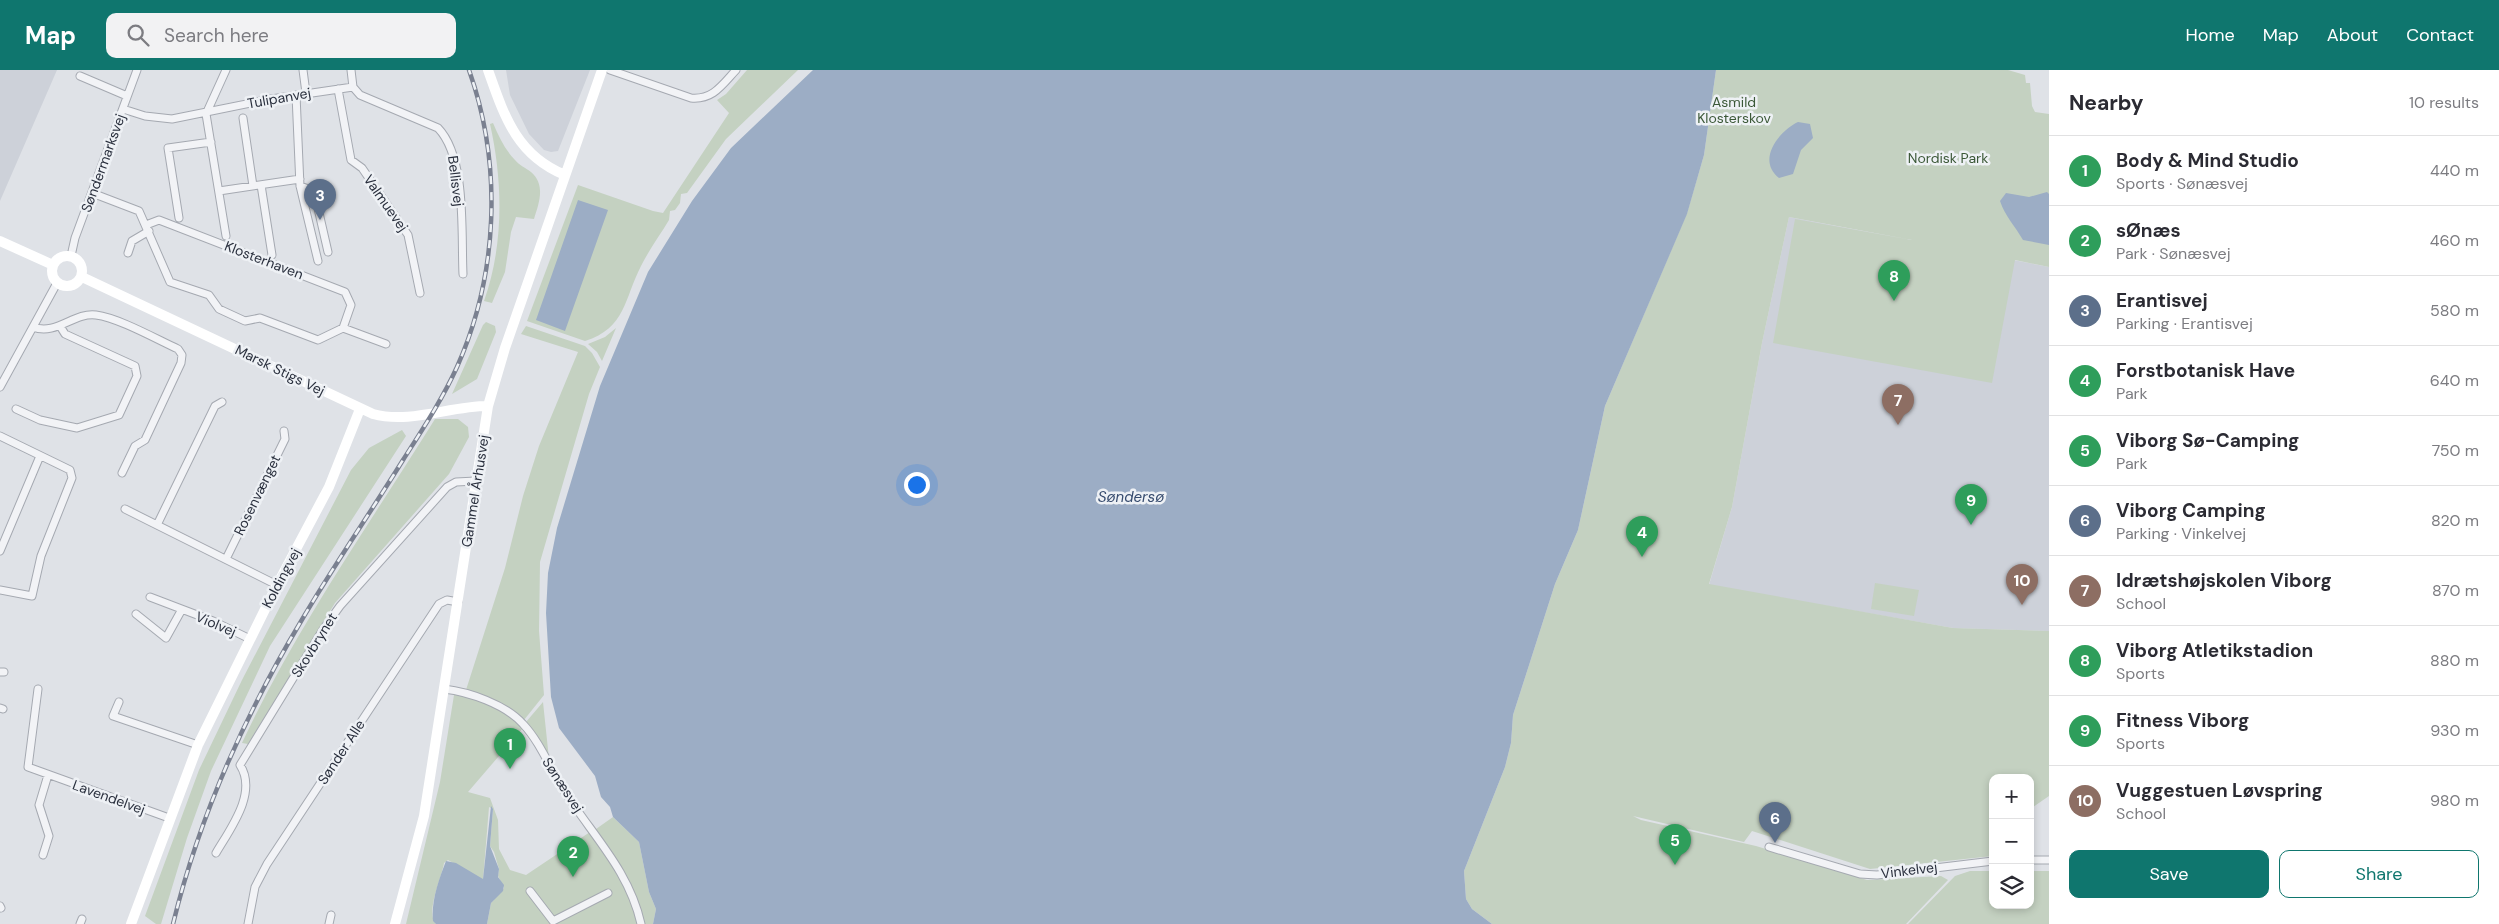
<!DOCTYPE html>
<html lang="en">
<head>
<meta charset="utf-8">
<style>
  body { margin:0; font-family:"DM Sans",sans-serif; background:#f2f2f3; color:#2b2b33 }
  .controls { position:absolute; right:15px; bottom:15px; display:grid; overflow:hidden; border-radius:10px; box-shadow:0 2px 8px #0003 }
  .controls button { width:45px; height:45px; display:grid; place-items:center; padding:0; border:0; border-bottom:1px solid #e1e1e2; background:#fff; color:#2b2b33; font:25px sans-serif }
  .you { position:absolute; left:916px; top:414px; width:18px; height:18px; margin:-12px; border:4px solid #fff; border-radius:50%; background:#1a73e8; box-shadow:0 0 0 8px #1a73e833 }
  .badge { display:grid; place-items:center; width:32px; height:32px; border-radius:50%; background:#0f766e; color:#fff; font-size:16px; font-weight:700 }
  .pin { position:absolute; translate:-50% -41px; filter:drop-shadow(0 1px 2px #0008) }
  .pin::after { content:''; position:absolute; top:26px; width:18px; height:15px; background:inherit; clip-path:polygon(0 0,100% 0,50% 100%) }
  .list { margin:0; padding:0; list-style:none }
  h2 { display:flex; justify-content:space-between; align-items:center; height:65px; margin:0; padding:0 20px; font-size:21px }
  h2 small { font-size:16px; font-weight:400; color:#7c7c81 }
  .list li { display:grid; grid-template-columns:32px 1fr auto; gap:15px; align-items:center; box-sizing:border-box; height:70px; padding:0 20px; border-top:1px solid #e1e1e2 }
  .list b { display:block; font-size:19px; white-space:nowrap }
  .list p { margin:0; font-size:16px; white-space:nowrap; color:#7c7c81 }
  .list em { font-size:16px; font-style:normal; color:#7c7c81 }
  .actions { display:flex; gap:10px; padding:15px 20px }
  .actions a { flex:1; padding:11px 0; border:1px solid #0f766e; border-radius:10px; text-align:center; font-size:18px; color:#0f766e }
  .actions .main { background:#0f766e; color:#fff }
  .icon { flex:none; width:28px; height:28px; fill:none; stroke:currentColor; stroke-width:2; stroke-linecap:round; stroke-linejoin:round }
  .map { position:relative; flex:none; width:2049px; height:854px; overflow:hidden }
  header { display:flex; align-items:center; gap:30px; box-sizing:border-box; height:70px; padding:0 25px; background:#0f766e; color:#fff }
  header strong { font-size:24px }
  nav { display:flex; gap:28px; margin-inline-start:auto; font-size:18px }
  .search { width:350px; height:45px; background:#f2f2f3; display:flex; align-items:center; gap:12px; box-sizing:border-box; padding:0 18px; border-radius:10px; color:#7c7c81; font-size:19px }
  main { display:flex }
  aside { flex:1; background:#fff }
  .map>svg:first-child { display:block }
</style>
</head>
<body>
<header>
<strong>Map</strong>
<div class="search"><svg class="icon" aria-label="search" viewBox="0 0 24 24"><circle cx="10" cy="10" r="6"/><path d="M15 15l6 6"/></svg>Search here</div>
<nav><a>Home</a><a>Map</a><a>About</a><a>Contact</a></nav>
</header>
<main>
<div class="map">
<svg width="2049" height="854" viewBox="0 0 2049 854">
  <rect width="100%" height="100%" fill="#dfe2e7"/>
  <path fill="#cdd1d9" d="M0,0H57L0,131Z
    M506,0H590L558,81L551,82L544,80L529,64L510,25Z
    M1789,147L2049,197V561L1953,558L1709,515L1732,437L1762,273Z"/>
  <path fill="#c4d1c1" d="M747,0H798L726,69L687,123L681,124L680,133L675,140L670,141L669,150C660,165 649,180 641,196C624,229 626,258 585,271L527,251L578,115L653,141L663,143L729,43L717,30L726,24Z
    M1716,0H2008L2025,5L2026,13H2030L2032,36L2035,42L2049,44V197L2015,190L1992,313L1773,273L1795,149L1912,170L1789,147L1762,273L1732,437L1709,514L1953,558L2049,561V726L2030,739V708H1993V786L1870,799L1752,761L1744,772L1633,746L1641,750L1756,776L1867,810L1941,806L1948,810L1906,854H1492L1472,839L1466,829L1464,801L1505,697L1511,673L1513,645L1555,514L1578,460L1605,336L1687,143L1704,85Z
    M493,53C499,67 505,80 515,90C519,95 526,98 531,102C546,115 539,133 534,149L516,147L511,162L505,202L492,233L484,231C504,175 503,112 490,54Z
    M486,252L495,256L496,262L477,309L452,324L483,255Z
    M526,256L585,276L592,283L600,297L589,324L540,492L539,561L544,625L524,650L505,637L466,620L505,498L523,426L539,376L578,282L521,264Z
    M616,258L602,291L597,282L588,274L605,267Z
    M435,349H458L468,357L469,367L449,404L335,533L248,674L242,673C295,559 369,455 435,349Z
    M402,360L406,366L270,576L211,701L187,768L161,854H156L145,846L199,700L242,610L351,400L369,378Z
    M1875,513L1919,520L1914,546L1871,539Z
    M454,625C477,625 508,642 523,658L468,722L490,728L498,750L499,779L510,800L526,805L590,762L624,809L638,854H487L491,833L504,818L498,806L499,799L494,782L490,776L493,739L489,737L483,810L448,790L444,793C442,807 425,843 436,854H406L440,712Z
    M543,632L549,689L526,652Z
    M613,747L639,772L649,822L656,839L653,854H642C633,813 619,793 596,759Z
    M1970,801H1993V835H2030V801H2049V854H1908L1955,806Z"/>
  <path fill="#9cadc5" d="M813,0H1716L1704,85L1687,144L1605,336L1578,460L1555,514L1513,645L1511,673L1505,697L1464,801L1466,829L1472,839L1492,854H653L656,839L649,822L639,772L613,747L610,737L601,727L595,706L559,658L551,627L546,543L548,503L557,458L600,316L648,202L692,131L731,78Z
    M1798,52L1810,54L1813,68L1801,80L1793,104L1779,108C1756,90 1779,61 1798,52Z
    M2047,122L2049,124V175L2023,170C2015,156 2005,146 2000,131L2006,123L2029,127Z
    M578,130L608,140L565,261L536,250Z
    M491,736L493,739L490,776L499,799L498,807L504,815L503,821L491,833L487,854H436L433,851C431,831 439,809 446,791L456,793L483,809Z"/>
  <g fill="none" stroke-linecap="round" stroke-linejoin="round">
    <g stroke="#a5a9b1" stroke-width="9">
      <path id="street" d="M303,0L306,23
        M351,0L353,17
        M610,0L691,28C713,30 722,15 736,0
        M80,6L127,26
        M353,17L360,25L438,58C467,88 461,164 463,204
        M338,19L351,90L362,98L408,165L420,223
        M296,25L300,116L318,191
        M123,39L145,46L172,49L271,29L353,17
        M243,48L253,116
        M261,115L272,185
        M300,116L314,121L328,182
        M219,121L300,109
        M92,123L139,141L170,212L209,225L219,239L245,251L260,248L318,270L343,258L386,274
        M179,148L168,78L211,72
        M146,155L159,150L345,222L351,235L343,258
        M226,166L206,44L226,0
        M128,183L132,171L149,161
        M71,186L75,168L137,0
        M33,257C56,266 74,242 96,245C119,248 156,269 178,279L182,285L181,293L145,370L135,376L122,403
        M0,317L57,213
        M16,339L40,350L77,358L119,345L137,306L135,296L65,264L60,256
        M0,366L70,400L72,408L41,486L32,526L0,520
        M125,439L277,515
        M157,455L215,336L222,332
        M0,481L40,386
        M226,489L285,369L284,361
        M150,527L213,551L250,569
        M136,544L166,568L181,541
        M0,602H4
        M38,619L28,697L169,748
        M444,619C469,622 505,634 523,654C540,672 550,698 563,719C592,765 629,800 641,854
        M119,632L113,646L198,675
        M0,638L3,639
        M1769,777L1860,804L1877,805L1993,791
        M216,783C230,759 258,723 240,695L322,561L340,536L447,417L456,412L476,411
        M43,785L49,766L39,735L48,705
        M2030,790H2049
        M530,821L553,851L608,823
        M0,836L1,838
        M80,854L82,849
        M248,854L255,817L267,794L439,534L447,530L458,532
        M329,854L331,845"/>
    </g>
    <use href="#street" stroke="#f2f3f6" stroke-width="7"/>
    <path stroke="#fff" stroke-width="10" d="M488,0C504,45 516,85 565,105
      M0,171L53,195
      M52 201a15 15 0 1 1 30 0a15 15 0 1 1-30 0Z
      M82,207L373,344C411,354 449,336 488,336
      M131,854L198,675L277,515L329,417L360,339
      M395,854L424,746L488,336L505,278L602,0"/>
    <g stroke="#7a8090" stroke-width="4.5">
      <path id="rail" d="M173,854C199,747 244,647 300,553C332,498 369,445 403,390C422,360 442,330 457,297C498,205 503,96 469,0"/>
    </g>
    <use href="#rail" stroke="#eef1f5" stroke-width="2.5" stroke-dasharray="8" stroke-linecap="butt"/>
  </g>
  <g text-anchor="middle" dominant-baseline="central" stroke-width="5" stroke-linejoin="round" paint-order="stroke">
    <g font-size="14" fill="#292f3d" stroke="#eef1f5">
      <text transform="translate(279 28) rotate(-10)">Tulipanvej</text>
      <text transform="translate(103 93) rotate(-70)">Søndermarksvej</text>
      <text transform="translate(456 111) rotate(83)">Bellisvej</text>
      <text transform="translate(386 133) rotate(55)">Valmuevej</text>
      <text transform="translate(264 190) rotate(21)">Klosterhaven</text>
      <text transform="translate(280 300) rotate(26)">Marsk Stigs Vej</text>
      <text transform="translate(475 421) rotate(-81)">Gammel Århusvej</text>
      <text transform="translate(257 425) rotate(-64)">Rosenvænget</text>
      <text transform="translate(281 508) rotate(-62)">Koldingvej</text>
      <text transform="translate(216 554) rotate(23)">Violvej</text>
      <text transform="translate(314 575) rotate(-58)">Skovbrynet</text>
      <text transform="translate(341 682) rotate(-57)">Sønder Alle</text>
      <text transform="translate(563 715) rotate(57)">Sønæsvej</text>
      <text transform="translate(109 727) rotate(20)">Lavendelvej</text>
      <text transform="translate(1909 800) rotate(-7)">Vinkelvej</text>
    </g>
    <g font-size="14" fill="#3b5837" stroke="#eef1f5">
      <text x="1734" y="32">Asmild<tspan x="1734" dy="16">Klosterskov</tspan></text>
      <text x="1948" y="88">Nordisk Park</text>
    </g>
    <g font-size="15" font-style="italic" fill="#364b6e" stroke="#eef1f5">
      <text x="1131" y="427">Søndersø</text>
    </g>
  </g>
</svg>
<div class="controls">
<button>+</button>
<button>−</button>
<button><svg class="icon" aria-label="layers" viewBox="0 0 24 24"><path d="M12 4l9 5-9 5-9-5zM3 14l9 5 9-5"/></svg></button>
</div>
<div class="you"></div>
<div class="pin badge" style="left:510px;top:699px;background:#2e9e5b">1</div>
<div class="pin badge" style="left:573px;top:807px;background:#2e9e5b">2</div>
<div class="pin badge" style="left:320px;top:150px;background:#5c6f8a">3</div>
<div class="pin badge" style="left:1642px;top:487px;background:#2e9e5b">4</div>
<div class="pin badge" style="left:1675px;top:795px;background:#2e9e5b">5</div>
<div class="pin badge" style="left:1775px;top:773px;background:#5c6f8a">6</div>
<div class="pin badge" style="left:1898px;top:355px;background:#8d6e63">7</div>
<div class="pin badge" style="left:1894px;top:231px;background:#2e9e5b">8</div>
<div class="pin badge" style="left:1971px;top:455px;background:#2e9e5b">9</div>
<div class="pin badge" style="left:2022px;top:535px;background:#8d6e63">10</div>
</div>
<aside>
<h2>Nearby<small>10 results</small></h2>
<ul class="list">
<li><span class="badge" style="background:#2e9e5b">1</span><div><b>Body &amp; Mind Studio</b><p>Sports · Sønæsvej</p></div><em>440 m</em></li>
<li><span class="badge" style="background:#2e9e5b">2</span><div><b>sØnæs</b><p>Park · Sønæsvej</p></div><em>460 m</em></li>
<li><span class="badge" style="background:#5c6f8a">3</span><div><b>Erantisvej</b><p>Parking · Erantisvej</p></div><em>580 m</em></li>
<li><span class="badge" style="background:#2e9e5b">4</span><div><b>Forstbotanisk Have</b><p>Park</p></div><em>640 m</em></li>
<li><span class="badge" style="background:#2e9e5b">5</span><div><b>Viborg Sø-Camping</b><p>Park</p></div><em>750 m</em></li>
<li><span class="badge" style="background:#5c6f8a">6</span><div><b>Viborg Camping</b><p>Parking · Vinkelvej</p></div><em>820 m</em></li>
<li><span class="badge" style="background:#8d6e63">7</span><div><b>Idrætshøjskolen Viborg</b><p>School</p></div><em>870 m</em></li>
<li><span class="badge" style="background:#2e9e5b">8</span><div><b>Viborg Atletikstadion</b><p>Sports</p></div><em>880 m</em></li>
<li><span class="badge" style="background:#2e9e5b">9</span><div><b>Fitness Viborg</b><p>Sports</p></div><em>930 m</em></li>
<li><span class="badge" style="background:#8d6e63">10</span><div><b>Vuggestuen Løvspring</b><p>School</p></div><em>980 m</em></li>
</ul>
<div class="actions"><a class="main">Save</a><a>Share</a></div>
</aside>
</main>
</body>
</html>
